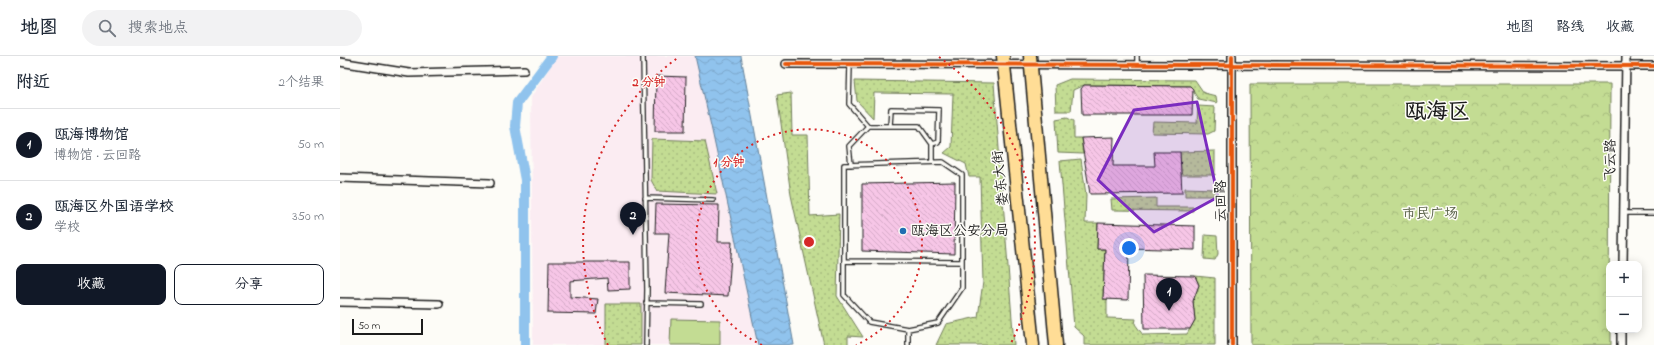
<!DOCTYPE html>
<html lang="zh">
<head>
<meta charset="utf-8">
<style>
  body { margin:0; font-family:"Indie Flower","LXGW WenKai TC",sans-serif; background:#f2f2f3; color:#1f2937 }
  .controls { position:absolute; right:12px; bottom:12px; display:grid; overflow:hidden; border-radius:8px; box-shadow:0 2px 10px #0003 }
  .controls button { width:36px; height:36px; display:grid; place-items:center; padding:0; border:0; border-bottom:1px solid #e0e1e3; background:#fff; color:#1f2937; font:20px sans-serif }
  .scale { position:absolute; left:12px; bottom:10px; width:71px; box-sizing:border-box; padding-left:4px; border:2px solid #1c1c1c; border-top:0; font-size:11px; line-height:14px; white-space:nowrap; color:#1c1c1c; -webkit-text-stroke:3px #fdfcf7; paint-order:stroke }
  .you { position:absolute; left:789px; top:192px; width:14px; height:14px; margin:-10px; border:3px solid #fff; border-radius:50%; background:#1a73e8; box-shadow:0 0 0 6px #1a73e833 }
  .badge { display:grid; place-items:center; width:26px; height:26px; border-radius:50%; background:#111827; color:#fff; font-size:13px; font-weight:700 }
  .pin { position:absolute; translate:-50% -33px; filter:drop-shadow(0 1px 2px #0008) }
  .pin::after { content:''; position:absolute; top:21px; width:14px; height:12px; background:inherit; clip-path:polygon(0 0,100% 0,50% 100%) }
  .list { margin:0; padding:0; list-style:none }
  h2 { display:flex; justify-content:space-between; align-items:center; height:52px; margin:0; padding:0 16px; font-size:17px }
  h2 small { font-size:13px; font-weight:400; color:#747a83 }
  .list li { display:grid; grid-template-columns:26px 1fr auto; gap:12px; align-items:center; box-sizing:border-box; height:72px; padding:0 16px; border-top:1px solid #e0e1e3 }
  .list b { display:block; font-size:15px; white-space:nowrap }
  .list p { margin:0; font-size:13px; white-space:nowrap; color:#747a83 }
  .list em { font-size:13px; font-style:normal; color:#747a83 }
  .actions { display:flex; gap:8px; padding:12px 16px }
  .actions a { flex:1; padding:9px 0; border:1px solid #111827; border-radius:8px; text-align:center; font-size:14px; color:#111827 }
  .actions .main { background:#111827; color:#fff }
  .icon { flex:none; width:22px; height:22px; fill:none; stroke:currentColor; stroke-width:2; stroke-linecap:round; stroke-linejoin:round }
  .map { position:relative; flex:none; width:1314px; height:289px; overflow:hidden }
  header { display:flex; align-items:center; gap:24px; box-sizing:border-box; height:56px; padding:0 20px; background:#fff; border-bottom:1px solid #e0e1e3 }
  header strong { font-size:19px }
  nav { display:flex; gap:22px; margin-inline-start:auto; font-size:14px }
  .search { width:280px; height:36px; background:#f2f2f3; display:flex; align-items:center; gap:10px; box-sizing:border-box; padding:0 14px; border-radius:22px; color:#747a83; font-size:15px }
  main { display:flex }
  aside { flex:1; background:#fff }
  .map>svg:first-child { display:block }
</style>
</head>
<body>
<header>
<strong>地图</strong>
<div class="search"><svg class="icon" aria-label="search" viewBox="0 0 24 24"><circle cx="10" cy="10" r="6"/><path d="M15 15l6 6"/></svg>搜索地点</div>
<nav><a>地图</a><a>路线</a><a>收藏</a></nav>
</header>
<main>
<aside>
<h2>附近<small>2个结果</small></h2>
<ul class="list">
<li><span class="badge">1</span><div><b>瓯海博物馆</b><p>博物馆 · 云回路</p></div><em>50 m</em></li>
<li><span class="badge">2</span><div><b>瓯海区外国语学校</b><p>学校</p></div><em>350 m</em></li>
</ul>
<div class="actions"><a class="main">收藏</a><a>分享</a></div>
</aside>
<div class="map">
<svg width="1314" height="289" viewBox="0 0 1314 289">
  <defs>
    <pattern id="grass-dots" width="8" height="8" patternUnits="userSpaceOnUse"><rect width="8" height="8" fill="#c3dc93"/><path d="M2 2h.1M6 6h.1" fill="none" stroke="#a7bc7e" stroke-width="1.8" stroke-linecap="round"/></pattern>
    <pattern id="park-crowns" width="20" height="18" patternUnits="userSpaceOnUse"><rect width="20" height="18" fill="#c3dc93"/><path d="M2 6a3 3 0 1 1 6 0M12 15a3 3 0 1 1 6 0" fill="none" stroke="#a7bc7e"/></pattern>
    <pattern id="water-waves" width="16" height="10" patternUnits="userSpaceOnUse"><rect width="16" height="10" fill="#90c3ed"/><path d="M0 5q4-4 8 0t8 0" fill="none" stroke="#7ca7cb"/></pattern>
    <pattern id="building-back-hatch" width="6" height="6" patternUnits="userSpaceOnUse"><rect width="6" height="6" fill="#f7c6e7"/><path d="M-1 5l2 2M0 0l6 6M5-1l2 2" fill="none" stroke="#d3aac6"/></pattern>
  </defs>
  <rect width="100%" height="100%" fill="#fdfcf7"/>
  <filter id="ink" filterUnits="userSpaceOnUse"><feTurbulence type="fractalNoise" baseFrequency=".025" numOctaves="2"/><feDisplacementMap in="SourceGraphic" scale="8" xChannelSelector="R" yChannelSelector="G"/><feConvolveMatrix kernelMatrix="1 2 1 2 8 2 1 2 1" color-interpolation-filters="sRGB"/></filter>
  <g filter="url(#ink)">
    <path fill="#fbecf2" d="M217,0H355L371,70L418,289H193L191,41Z"/>
    <path fill="url(#grass-dots)" stroke="#707c58" d="M730,23L855,24L864,37L876,40L877,47L858,43L850,30L744,29L733,34L731,55H716L715,29Z
      M515,25L654,27L674,289H596L606,268L638,261L643,226L640,121H629L626,108L604,97L611,91L613,38L534,37L533,62L517,45Z
      M451,37L452,79H468L470,160L499,158L497,240L523,281L508,280V289H484L451,139L437,39Z
      M858,50L875,51L874,75L868,78L812,77L813,66L857,67Z
      M727,61L734,64V82H741L743,98L718,97L716,63Z
      M312,83L365,85L377,138L317,135L311,124Z
      M875,95V119H841L840,96Z
      M741,103L746,139L745,167H758L757,193H765L763,243H767V262L796,263L795,268L803,279L847,278L855,264L853,245L859,229L855,220L875,222V289H744V280L734,271L720,105Z
      M845,132L875,133V140H845Z
      M816,142V151H853V155L772,154L771,143Z
      M865,179L877,180L878,198L875,204L864,203Z
      M266,248H301V289H266Z"/>
    <path fill="url(#park-crowns)" stroke="#707c58" d="M910,28H1270L1269,274H1271V289H911Z"/>
    <path fill="#c3dc93" stroke="#707c58" d="M331,263L380,264V289H330Z"/>
    <path fill="url(#water-waves)" stroke="#628099" d="M355,0H401L454,289H418L371,70Z"/>
    <g fill="none" stroke-linecap="round" stroke-linejoin="round">
      <path stroke="#90c3ed" stroke-width="10" d="M185,289V124L175,70L177,47L212,0"/>
    </g>
    <path fill="url(#building-back-hatch)" stroke="#1c1c1c" d="M316,20L346,21L345,75H315Z
      M744,29L850,30L853,33L852,59H742L741,33Z
      M774,81L773,110H815L814,96H840L842,137L750,138L741,82Z
      M615,126L614,198L522,195V128Z
      M316,148L379,149L378,186H392L388,240L325,237L329,177H315Z
      M758,167L855,170V194L789,192L788,244L763,243L765,193H757Z
      M209,206H290V233L268,234L267,222L230,225V241L258,243L256,258L208,257Z
      M803,219L855,220L859,229L853,245L855,264L850,273H804Z"/>
    <g fill="none" stroke-linecap="round" stroke-linejoin="round">
      <g stroke="#1c1c1c" stroke-width="6">
        <path id="service" d="M303,0L307,234L306,289
          M510,8L509,48L528,70
          M797,8V0
          M550,70L551,53L599,54L598,86L592,88
          M603,106L622,119V232L598,267L568,273L529,266L504,239V109Z
          M511,109L509,90L528,70H579L592,88V106
          M305,142L373,144
          M1283,157H1314
          M504,205L622,206
          M306,247L361,248
          M568,289V273"/>
      </g>
      <g stroke="#1c1c1c" stroke-width="10">
        <path id="minor" d="M892,0V289
          M0,6L69,17L184,14
          M446,8L1314,10
          M0,122L150,127
          M1283,208L1286,0
          M0,246L99,248
          M1281,289V274"/>
      </g>
      <g stroke="#1c1c1c" stroke-width="15">
        <path id="primary" d="M663,0L693,289
          M690,0L716,289"/>
      </g>
      <use href="#service" stroke="#fdfcf7" stroke-width="3.5"/>
      <use href="#minor" stroke="#fdfcf7" stroke-width="7"/>
      <use href="#primary" stroke="#ffdd96" stroke-width="12"/>
      <g stroke="#fdfcf7" stroke-width="6">
        <path id="cycleway" d="M892,0V289
          M446,8L1314,10"/>
      </g>
      <use href="#cycleway" stroke="#e8590c" stroke-width="4"/>
    </g>
  </g>
  <path fill="#7b2cbf" fill-opacity="0.2" stroke="#7b2cbf" stroke-width="3" stroke-linejoin="round" d="M857,46L878,141L814,176L758,124L794,54Z"/>
  <g fill="none" stroke="#d62828" stroke-width="2" stroke-dasharray="2 4">
    <path d="M422 289A113 113 0 1 1 516 289"/>
    <path d="M268 289A226 226 0 0 1 339 1M599 1A226 226 0 0 1 670 289"/>
  </g>
  <circle fill="#1f6fb2" stroke="#fdfcf7" stroke-width="1.5" cx="563" cy="175" r="4"/>
  <g text-anchor="middle" dominant-baseline="central" stroke-width="3" stroke-linejoin="round" paint-order="stroke">
    <g font-size="14" fill="#1c1c1c" stroke="#fdfcf7">
      <text transform="translate(1271 104) rotate(-89)">飞云路</text>
      <text transform="translate(661 122) rotate(-96)">娄东大街</text>
      <text transform="translate(881 145) rotate(-90)">云回路</text>
    </g>
    <g font-size="14" fill="#565f46" stroke="#fdfcf7">
      <text x="1090" y="158">市民广场</text>
    </g>
    <g font-size="14" fill="#1c1c1c" stroke="#fdfcf7" text-anchor="start">
      <text x="571" y="175">瓯海区公安分局</text>
    </g>
    <g font-size="22" font-weight="bold" fill="#1c1c1c" stroke="#fdfcf7">
      <text x="1097" y="57">瓯海区</text>
    </g>
  </g>
  <circle cx="469" cy="186" r="6" fill="#d62828" stroke="#fdfcf7" stroke-width="2"/>
  <g font-size="12" text-anchor="middle" font-weight="bold" fill="#d62828" stroke="#fdfcf7" stroke-width="3" stroke-linejoin="round" paint-order="stroke">
    <text x="309" y="30">2 分钟</text>
    <text x="389" y="110">1 分钟</text>
  </g>
</svg>
<div class="controls">
<button>+</button>
<button>−</button>
</div>
<div class="scale">50 m</div>
<div class="you"></div>
<div class="pin badge" style="left:829px;top:255px">1</div>
<div class="pin badge" style="left:293px;top:179px">2</div>
</div>
</main>
</body>
</html>
